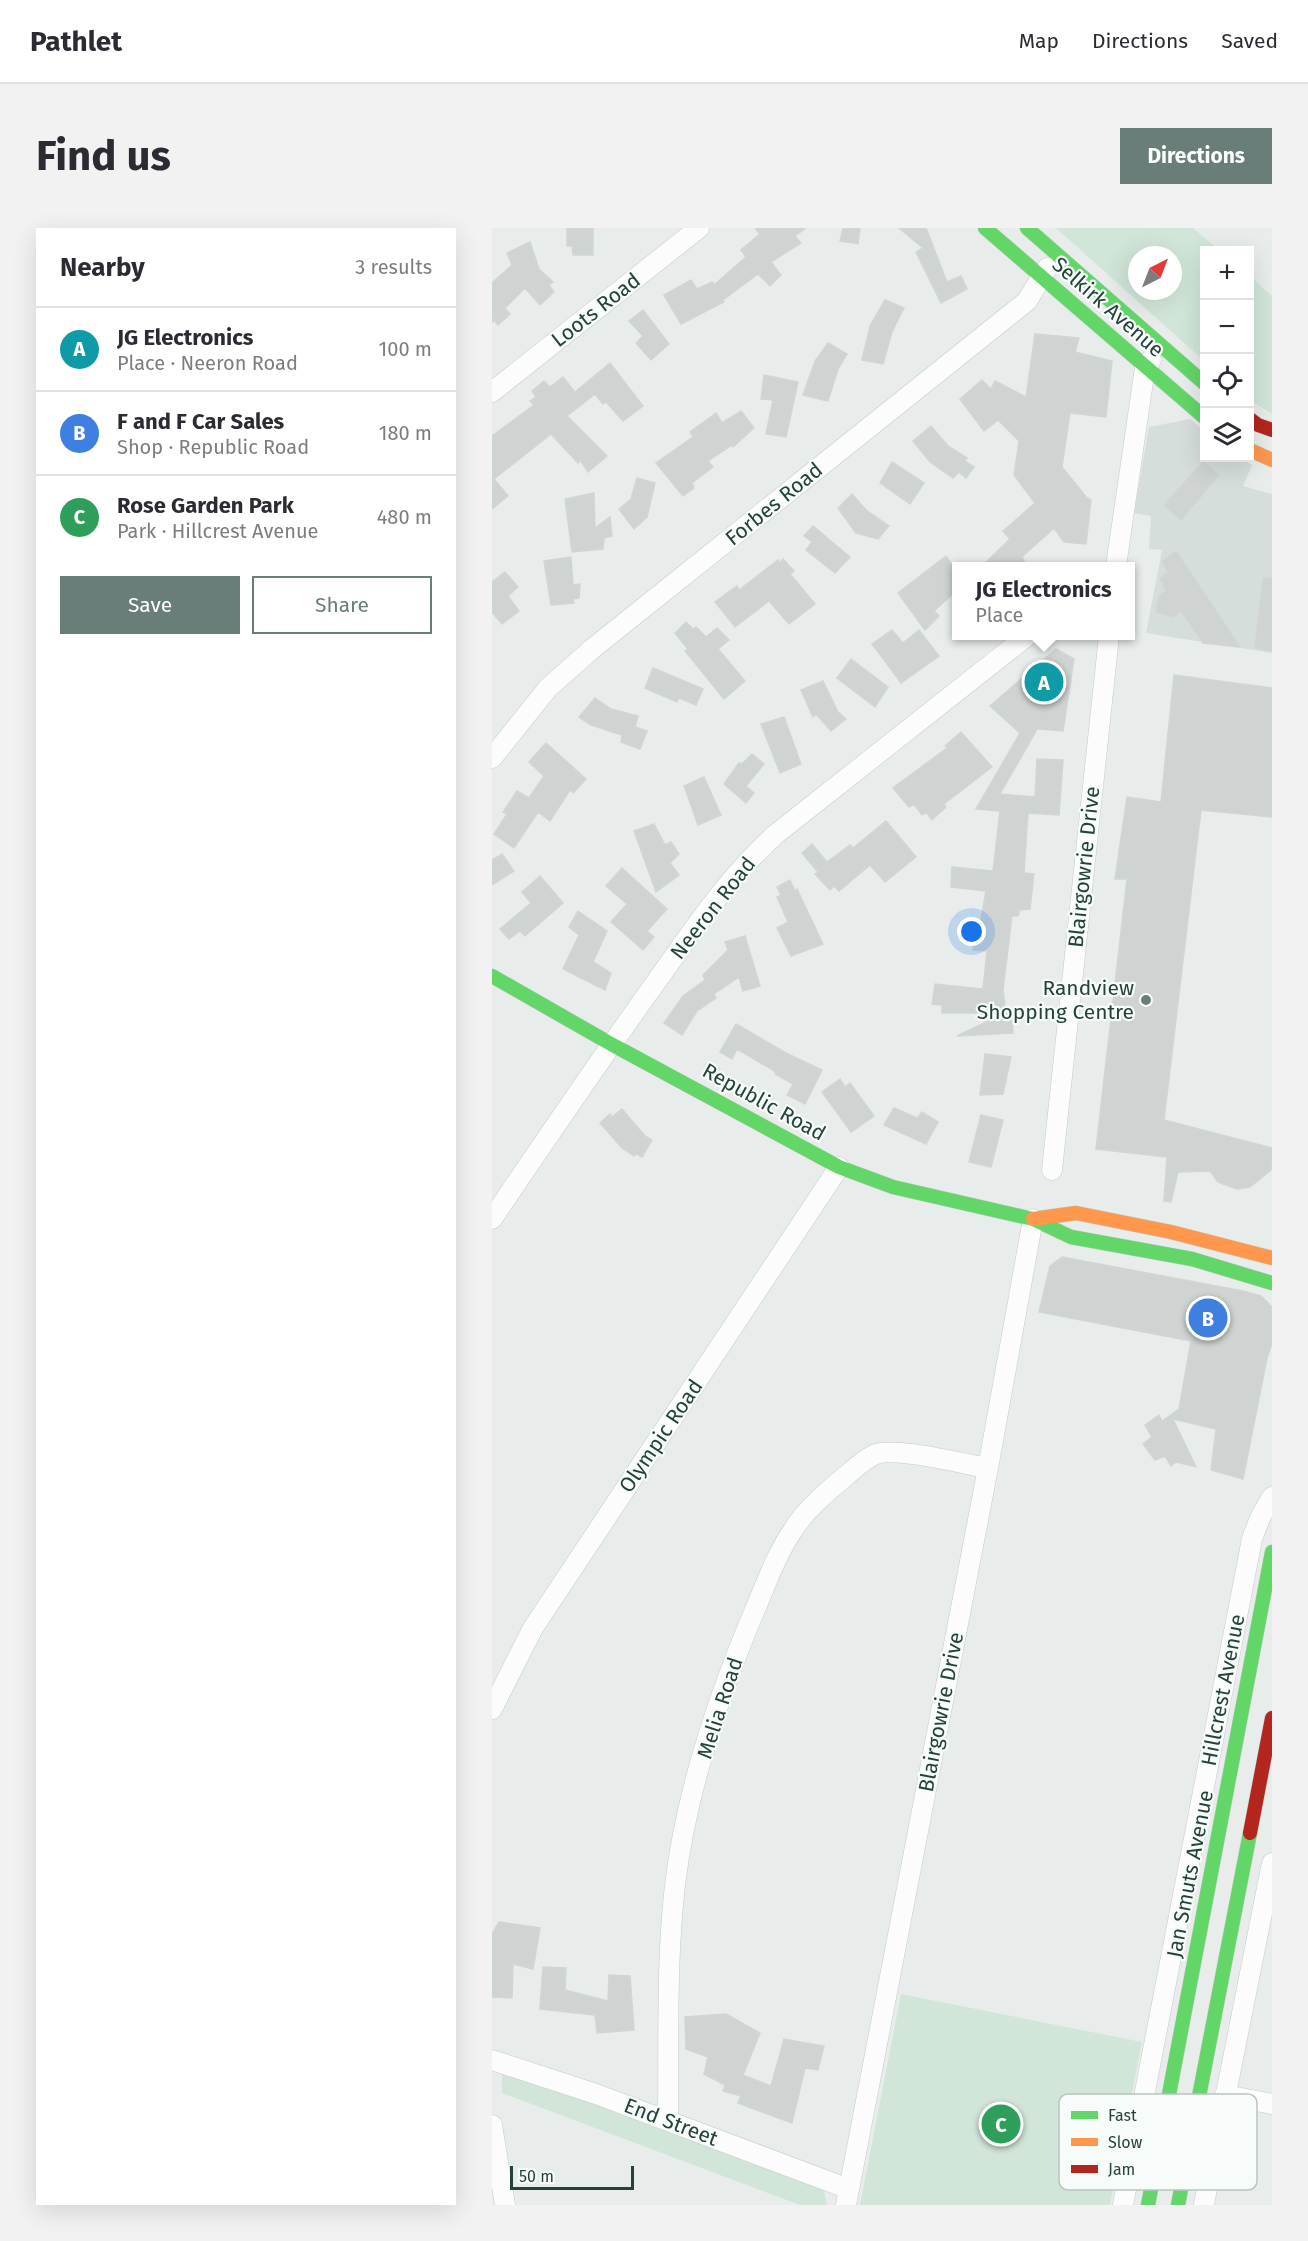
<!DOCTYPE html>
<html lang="en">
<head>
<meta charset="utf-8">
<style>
  body { margin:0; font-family:"Fira Sans",sans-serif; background:#f2f2f3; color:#2b2b33 }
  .controls { position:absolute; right:18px; top:18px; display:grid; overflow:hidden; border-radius:0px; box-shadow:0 6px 24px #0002 }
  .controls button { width:54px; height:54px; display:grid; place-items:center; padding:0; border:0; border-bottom:2px solid #e1e1e2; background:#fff; color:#2b2b33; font:30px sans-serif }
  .compass { position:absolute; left:636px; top:18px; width:54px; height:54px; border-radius:50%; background:#fff; box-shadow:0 6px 24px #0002; rotate:42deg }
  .scale { position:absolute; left:18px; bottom:15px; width:124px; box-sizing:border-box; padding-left:6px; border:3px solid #24423a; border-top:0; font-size:16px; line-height:21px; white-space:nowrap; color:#24423a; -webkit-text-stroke:4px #f7fbf9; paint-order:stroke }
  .you { position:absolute; left:480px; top:704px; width:21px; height:21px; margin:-15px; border:4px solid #fff; border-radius:50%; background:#1a73e8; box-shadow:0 0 0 9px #1a73e833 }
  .badge { display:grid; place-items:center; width:39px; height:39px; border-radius:50%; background:#697e78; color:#fff; font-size:20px; font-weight:700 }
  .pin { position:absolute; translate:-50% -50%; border:3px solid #fff; box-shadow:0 2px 6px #0006 }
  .popup { position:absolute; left:460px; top:334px; width:183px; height:78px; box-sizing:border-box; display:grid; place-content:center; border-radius:0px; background:#fff; filter:drop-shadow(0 2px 4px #0005); font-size:20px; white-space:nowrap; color:#7c7c81 }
  .popup b { font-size:22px; color:#2b2b33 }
  .popup::after { content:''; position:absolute; left:50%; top:100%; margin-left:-12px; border:12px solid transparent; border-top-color:#fff }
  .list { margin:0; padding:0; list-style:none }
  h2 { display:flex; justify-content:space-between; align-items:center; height:78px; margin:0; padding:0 24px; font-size:26px }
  h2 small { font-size:20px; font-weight:400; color:#7c7c81 }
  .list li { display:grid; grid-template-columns:39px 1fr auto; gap:18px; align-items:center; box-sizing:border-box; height:84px; padding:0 24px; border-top:2px solid #e1e1e2 }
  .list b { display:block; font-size:22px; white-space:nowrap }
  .list p { margin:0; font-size:20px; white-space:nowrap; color:#7c7c81 }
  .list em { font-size:20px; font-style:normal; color:#7c7c81 }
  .actions { display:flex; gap:12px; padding:18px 24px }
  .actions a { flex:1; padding:14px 0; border:2px solid #697e78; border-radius:0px; text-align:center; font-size:21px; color:#697e78 }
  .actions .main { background:#697e78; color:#fff }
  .icon { flex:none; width:33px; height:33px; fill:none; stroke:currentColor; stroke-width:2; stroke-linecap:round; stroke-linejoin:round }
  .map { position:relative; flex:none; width:780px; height:1977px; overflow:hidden; border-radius:0px }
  header { display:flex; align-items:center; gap:36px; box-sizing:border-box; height:84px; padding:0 30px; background:#fff; border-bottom:2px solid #e1e1e2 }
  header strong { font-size:28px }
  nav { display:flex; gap:33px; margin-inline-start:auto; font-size:21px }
  .intro { display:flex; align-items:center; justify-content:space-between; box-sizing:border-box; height:144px; padding:0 36px }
  h1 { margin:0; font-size:42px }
  .button { padding:15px 27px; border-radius:0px; background:#697e78; color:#fff; font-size:21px; font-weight:700 }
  main { display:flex; gap:36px; padding:0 36px }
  aside { flex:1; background:#fff; border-radius:0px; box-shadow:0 6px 24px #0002 }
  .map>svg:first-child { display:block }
</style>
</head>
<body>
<header>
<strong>Pathlet</strong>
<nav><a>Map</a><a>Directions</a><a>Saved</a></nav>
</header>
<div class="intro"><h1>Find us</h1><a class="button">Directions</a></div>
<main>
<aside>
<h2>Nearby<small>3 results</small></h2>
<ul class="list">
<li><span class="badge" style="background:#0f9aa8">A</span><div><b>JG Electronics</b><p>Place · Neeron Road</p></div><em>100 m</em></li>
<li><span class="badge" style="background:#3f7fe0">B</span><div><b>F and F Car Sales</b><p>Shop · Republic Road</p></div><em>180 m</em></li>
<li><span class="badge" style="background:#2e9e5b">C</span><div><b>Rose Garden Park</b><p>Park · Hillcrest Avenue</p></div><em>480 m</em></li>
</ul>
<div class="actions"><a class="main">Save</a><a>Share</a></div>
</aside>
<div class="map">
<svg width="780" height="1977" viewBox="0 0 780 1977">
  <rect width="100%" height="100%" fill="#e8edeb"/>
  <path fill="#d6dedb" d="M698,191L712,203V230H749L760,237L751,258L780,266V425L654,405L670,322L657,321L659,288L642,285L657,199Z"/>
  <path fill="#d1e6d8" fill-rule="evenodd" d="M564,0H701L727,22H712V133ZM645,27H681V63H645Z
    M758,48L780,68V186L758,172Z
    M409,1766L650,1814L618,1977H368Z
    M10,1841L332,1962L335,1977H308L10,1865Z"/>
  <path fill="#cfd4d2" stroke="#d1d6d4" stroke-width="1.5" d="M75,0H101V27H81L80,18H75Z
    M263,0H314L303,8L309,15L279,34L289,47L278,58L266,46L231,72L232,74L189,96L172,67L199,52L205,61L220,54L222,57L254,29L249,22L268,6Z
    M351,0H368L366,16L348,13Z
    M407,0H434L455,54L469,48L475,61L449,75L424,24L431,20Z
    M38,14L47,41L61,54L57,57L62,64L48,77L33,60L13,80L18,86L6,97L2,92L0,94V55L20,37L15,25Z
    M393,72L412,80L400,104L391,136L370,132L378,98Z
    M151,82L177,116L159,132L144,115L151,108L137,93Z
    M543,106L587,110L583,124L620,133L614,189L578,185L570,239L595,270L599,272L594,316L572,314L562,300L530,329L532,333L527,339H489L518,311L511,303L543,275L522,247L527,213L506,192L492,203L468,171L490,152L499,161L503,153L534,169Z
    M336,115L355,126L346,141L336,173L311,167L323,133Z
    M118,135L151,178L131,193L114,174L111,176L103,166L75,188L115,228L96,244L88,232L86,235L59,206L2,251L16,268L0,281V208L42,177L38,173L44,169L40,163L52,153L58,159L71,149L83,164Z
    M272,147L306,154L294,209L274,206L281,172L269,171Z
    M249,183L262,200L241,219L240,217L216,233L221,239L200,255L202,260L191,268L164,235L201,209L198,204L224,185L230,195Z
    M439,198L456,218L475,230L473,233L482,239L474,250L467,244L461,250L438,234L421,213Z
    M400,234L432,255L418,276L388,255Z
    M711,234L727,247L689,292L672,277Z
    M145,250L163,255L155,289L142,301L127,281L139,271Z
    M102,265L103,300L118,289L120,308L112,310L111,321L80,324L73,271Z
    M360,266L374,282L397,298L386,311L364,305L346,280Z
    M321,298L358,329L343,345L314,322L320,314L312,308Z
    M684,323L748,419L711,415L689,383L681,389L664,384L667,368L674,362L668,350L676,345L670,334Z
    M454,328L465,345V362L442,383L447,388L433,402L406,365Z
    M79,329L81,357L88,356L87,370L81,371L82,375L59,377L52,333Z
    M291,331L302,343L298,346L323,376L297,396L277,373L243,399L223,374L245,358L247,362L286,332L288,335Z
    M13,344L26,359L16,368L27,383L10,396L0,384V354Z
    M771,350H780V423L763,420Z
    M194,394L201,401L204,399L214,409L225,400L237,412L226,421L253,453L232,471L193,423L196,421L183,405Z
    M400,402L411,415L427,402L447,428L409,455L380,416Z
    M564,421L582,431L571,503L547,501V498L508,566L543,569L545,531L571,532L567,587L536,585L532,645L542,646L538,681L528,682L526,688H520L511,762L514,785L520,782L521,805L465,808L513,785H450V777L440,776L443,756L491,761L495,723L481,722L482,708L486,709L494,663L459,659L460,639L501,643L508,583L484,581L528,505L498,478Z
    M359,431L396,459L383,479L345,450Z
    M161,440L211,461L204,477L187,470L185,474L153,460Z
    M682,447L780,460V589L709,582L672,892L780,920L779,942L758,959L745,961L726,954L718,943L686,944L679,974L672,973L675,929L604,921L635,651H623L635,569L669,574Z
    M331,453L346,484L354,491L339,503L324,486L321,489L309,462Z
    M103,470L119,481L146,488L143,499L155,503L148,521L129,514L130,507L99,497L87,489Z
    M292,489L309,536L288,545L269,496Z
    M469,504L500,539L452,576L454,579L440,592L434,584L430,587L422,576L417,579L401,560L455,520L453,518Z
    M54,515L94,551L81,565L78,562L58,593L46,584L22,620L2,606L15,586L11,584L25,563L37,570L52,548L37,534Z
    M260,526L272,536L254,558L262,565L254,575L232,556L247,535L250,536Z
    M212,549L229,587L206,597L192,558Z
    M394,593L424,629L393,654L378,637L347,663L342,658L338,662L323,646L326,644L310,625L320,616L335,634L358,617L361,620Z
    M162,596L173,617L179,614L187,626L178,635L187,647L164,664L142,603Z
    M10,626L22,643L0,657V632Z
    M130,640L175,681L155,703L162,709L151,722L119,694L135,676L114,658Z
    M48,648L71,675L33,708L28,703L17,711L8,701L39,675L30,664Z
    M298,652L303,663L305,661L331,716L299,728L285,700L296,694L285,669L289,667L285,659Z
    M86,683L115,703L101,734L119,745L113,762L71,741L87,707L77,699Z
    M253,708L268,758L251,763L247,749L222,766L224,770L205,783L190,807L172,795L191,768L213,752L211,747L236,722L233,714Z
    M244,796L294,825L330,842L313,876L295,867L301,856L283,846L284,844L245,821L240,831L228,824Z
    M493,826L519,829L511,866L488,867Z
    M348,851L353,859L358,855L382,888L359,904L330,864Z
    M402,880L425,890L430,884L446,894L434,916L392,897Z
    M130,881L153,908L160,912L150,929L143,925L142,928L130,920L108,895L118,886L120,889Z
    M489,887L511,892L499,939L477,934Z
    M570,1029L751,1063L769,1068L780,1079V1115L775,1130L751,1251L719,1242L724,1201L681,1191L704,1239L684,1234L679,1238L673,1228L663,1232L651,1216L660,1209L653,1197L667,1187L670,1193L687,1181L699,1113L547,1084L558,1038Z
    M7,1694L48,1700L41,1741L21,1736L20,1770L0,1769V1706Z
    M51,1739L74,1740L73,1762L116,1773L117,1747L138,1748L142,1802L105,1805L103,1787L48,1781Z
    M234,1786L268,1805L251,1847L279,1858L292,1811L332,1818L326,1842L313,1840L300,1895L246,1875L249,1868L231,1863L233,1857L212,1846L216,1829L194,1821L193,1789Z"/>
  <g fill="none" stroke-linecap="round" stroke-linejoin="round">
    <g stroke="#c5cac8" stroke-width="21">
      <path id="street" d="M0,164L207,0
        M624,338L653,140L659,132
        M0,530L56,460L100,421L535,73L555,40
        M560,942L617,408
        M0,991C54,911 108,832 164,754C201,702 236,649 284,606L535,408
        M0,1481L41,1400L347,939
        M0,1832L104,1866L357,1961
        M733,1867L780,1876
        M176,1892C177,1814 174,1735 183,1657C194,1565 226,1469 262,1384C274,1356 284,1327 301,1302C314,1281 336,1263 355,1247C363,1240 374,1230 384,1226C406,1219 471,1236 496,1240
        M0,1897L13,1977
        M712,1976L780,1635
        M354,1977L496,1240L541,991
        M631,1977L760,1311L768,1290L780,1269"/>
    </g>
    <g stroke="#c3cbc8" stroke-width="15">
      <path id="fast" d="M493,0L712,189
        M535,0L712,155
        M0,748L119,816L347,939L401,959L541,991L579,1009L700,1031L780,1055
        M656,1977L780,1324
        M686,1977L758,1605"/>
    </g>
    <g stroke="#c3cbc8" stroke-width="15">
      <path id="slow" d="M758,222L780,232
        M541,991L584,985L679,1004L780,1030"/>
    </g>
    <g stroke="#c3cbc8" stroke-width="15">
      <path id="jam" d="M758,191L766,197L780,202
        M758,1605L780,1490"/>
    </g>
    <use href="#street" stroke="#fcfcfc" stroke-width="20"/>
    <use href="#fast" stroke="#63d668" stroke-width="14"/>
    <use href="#slow" stroke="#ff974d" stroke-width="14"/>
    <use href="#jam" stroke="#b3261e" stroke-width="14"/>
  </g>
  <circle fill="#697e78" stroke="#f7fbf9" stroke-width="2" cx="654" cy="772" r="6"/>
  <g text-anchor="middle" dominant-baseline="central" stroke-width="4.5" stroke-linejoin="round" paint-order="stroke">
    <g font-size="21" fill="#24423a" stroke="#f7fbf9">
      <text transform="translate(616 79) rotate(41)">Selkirk Avenue</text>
      <text transform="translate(104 82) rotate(-38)">Loots Road</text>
      <text transform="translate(282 276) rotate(-39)">Forbes Road</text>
      <text transform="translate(592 639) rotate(-84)">Blairgowrie Drive</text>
      <text transform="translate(221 680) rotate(-52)">Neeron Road</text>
      <text transform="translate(272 874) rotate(29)">Republic Road</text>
      <text transform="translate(169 1208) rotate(-56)">Olympic Road</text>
      <text transform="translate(731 1462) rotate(-79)">Hillcrest Avenue</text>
      <text transform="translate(228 1480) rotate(-72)">Melia Road</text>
      <text transform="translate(449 1484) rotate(-79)">Blairgowrie Drive</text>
      <text transform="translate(698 1646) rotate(-79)">Jan Smuts Avenue</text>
      <text transform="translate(179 1894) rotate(21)">End Street</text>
    </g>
    <g font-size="21" fill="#24423a" stroke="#f7fbf9" text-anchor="end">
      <text x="642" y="760">Randview<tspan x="642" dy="24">Shopping Centre</tspan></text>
    </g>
  </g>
  <rect x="567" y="1866" width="198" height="96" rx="9" fill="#f7fbf9" stroke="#b8c4c0" stroke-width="1.5"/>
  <rect x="579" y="1883" width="27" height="8" fill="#63d668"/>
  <rect x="579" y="1910" width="27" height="8" fill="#ff974d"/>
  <rect x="579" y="1937" width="27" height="8" fill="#b3261e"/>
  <g font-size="16" fill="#24423a">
    <text x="616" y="1893">Fast</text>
    <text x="616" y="1920">Slow</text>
    <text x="616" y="1947">Jam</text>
  </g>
</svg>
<div class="controls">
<button>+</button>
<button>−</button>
<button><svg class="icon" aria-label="locate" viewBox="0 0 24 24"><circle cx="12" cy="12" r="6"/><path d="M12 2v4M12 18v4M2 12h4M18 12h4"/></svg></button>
<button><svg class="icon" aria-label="layers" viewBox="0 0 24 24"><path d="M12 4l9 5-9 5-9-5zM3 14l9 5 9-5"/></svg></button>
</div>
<svg class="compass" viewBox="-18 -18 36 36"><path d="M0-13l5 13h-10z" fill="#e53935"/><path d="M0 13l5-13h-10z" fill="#7c7c81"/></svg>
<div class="scale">50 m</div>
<div class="you"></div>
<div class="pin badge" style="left:552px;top:454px;background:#0f9aa8">A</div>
<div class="popup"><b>JG Electronics</b>Place</div>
<div class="pin badge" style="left:716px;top:1090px;background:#3f7fe0">B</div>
<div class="pin badge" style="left:509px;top:1896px;background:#2e9e5b">C</div>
</div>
</main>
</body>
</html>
